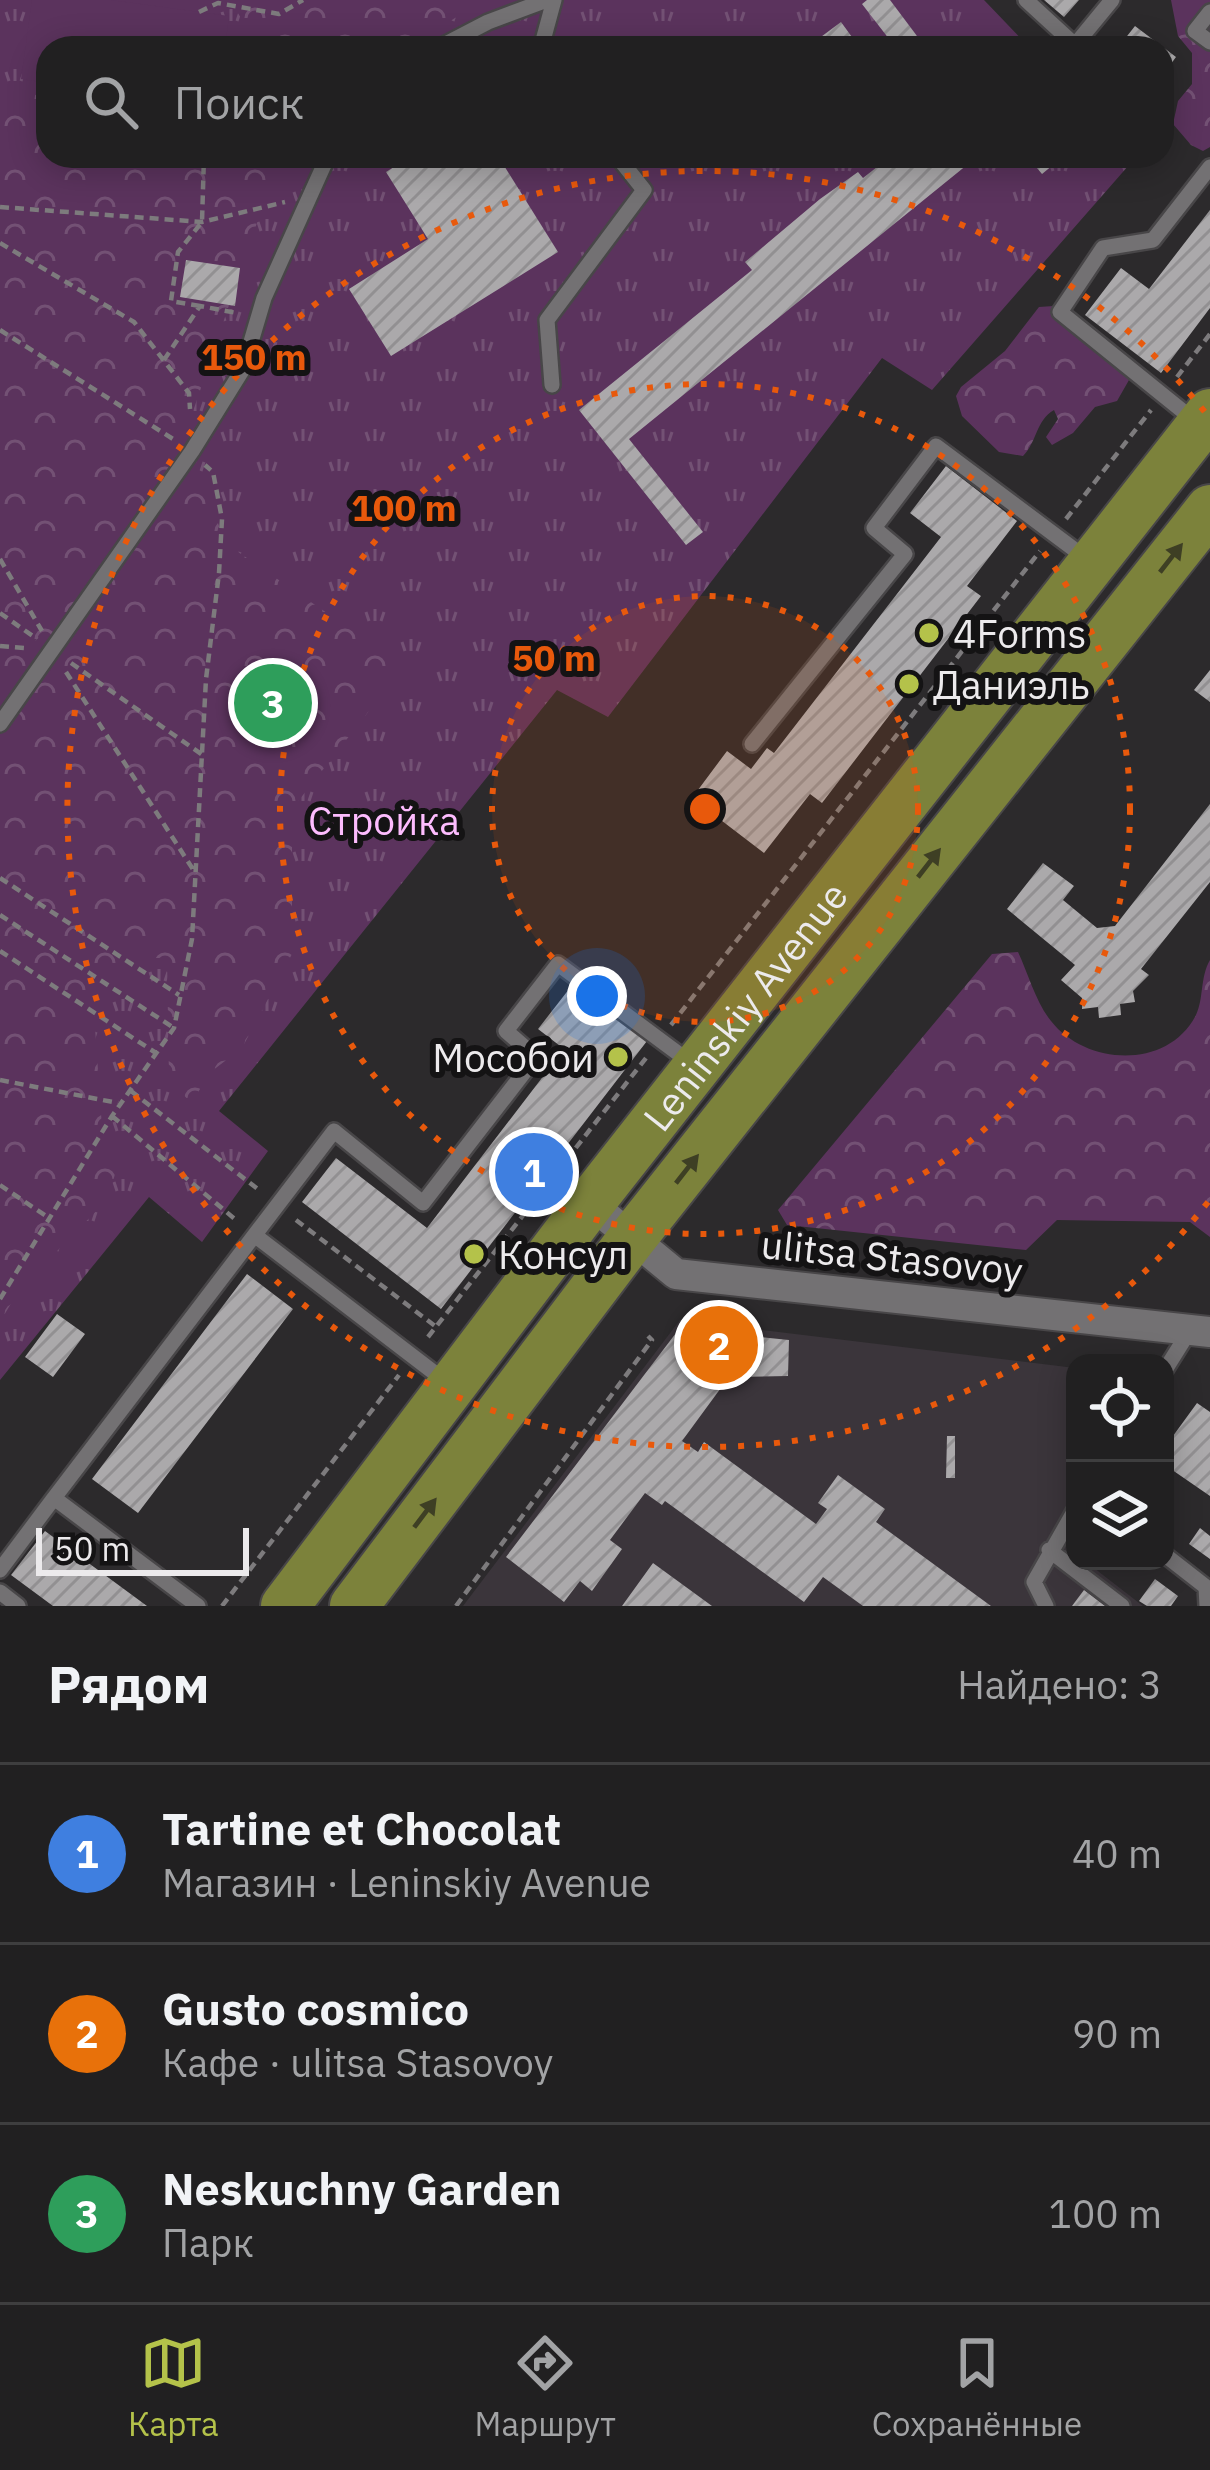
<!DOCTYPE html>
<html lang="ru">
<head>
<meta charset="utf-8">
<style>
  body { margin:0; font-family:"IBM Plex Sans",sans-serif; background:#2d2d2e; color:#f1f3f6 }
  .controls { position:absolute; right:36px; bottom:36px; display:grid; overflow:hidden; border-radius:24px; box-shadow:0 6px 30px #0003 }
  .controls button { width:108px; height:108px; display:grid; place-items:center; padding:0; border:0; border-bottom:3px solid #3e3e3f; background:#212021; color:#f1f3f6; font:60px sans-serif }
  .scale { position:absolute; left:36px; bottom:30px; width:213px; box-sizing:border-box; padding-left:12px; border:6px solid #eceaec; border-top:0; font-size:33px; line-height:42px; white-space:nowrap; color:#eceaec; -webkit-text-stroke:9px #141314; paint-order:stroke }
  .you { position:absolute; left:597px; top:996px; width:42px; height:42px; margin:-30px; border:9px solid #fff; border-radius:50%; background:#1a73e8; box-shadow:0 0 0 18px #1a73e833 }
  .badge { display:grid; place-items:center; width:78px; height:78px; border-radius:50%; background:#b4c24a; color:#fff; font-size:39px; font-weight:700 }
  .pin { position:absolute; translate:-50% -50%; border:6px solid #fff; box-shadow:0 3px 12px #0006 }
  .list { margin:0; padding:0; list-style:none }
  h2 { display:flex; justify-content:space-between; align-items:center; height:156px; margin:0; padding:0 48px; font-size:51px }
  h2 small { font-size:39px; font-weight:400; color:#a2a3a5 }
  .list li { display:grid; grid-template-columns:78px 1fr auto; gap:36px; align-items:center; box-sizing:border-box; height:180px; padding:0 48px; border-top:3px solid #3e3e3f }
  .list b { display:block; font-size:45px; white-space:nowrap }
  .list p { margin:0; font-size:39px; white-space:nowrap; color:#a2a3a5 }
  .list em { font-size:39px; font-style:normal; color:#a2a3a5 }
  .icon { flex:none; width:66px; height:66px; fill:none; stroke:currentColor; stroke-width:2; stroke-linecap:round; stroke-linejoin:round }
  .map { position:relative; flex:none; width:1210px; height:1606px; overflow:hidden }
  .search { position:absolute; background:#212021; box-shadow:0 6px 30px #0003; left:36px; right:36px; top:36px; height:132px; display:flex; align-items:center; gap:30px; box-sizing:border-box; padding:0 42px; border-radius:36px; color:#a2a3a5; font-size:45px }
  .sheet { height:696px; background:#212021 }
  nav { display:flex; justify-content:space-around; align-items:center; box-sizing:border-box; height:168px; border-top:3px solid #3e3e3f; background:#212021; font-size:33px; color:#a2a3a5 }
  nav a { display:grid; justify-items:center; gap:6px }
  nav .on { color:#b4c24a }
  .map>svg:first-child { display:block }
</style>
</head>
<body>
<div class="map">
<svg width="1210" height="1606" viewBox="0 0 1210 1606">
  <defs>
    <pattern id="grass-tufts" width="24" height="20" patternUnits="userSpaceOnUse" patternTransform="scale(3)"><rect width="24" height="20" fill="#5b335d"/><path d="M3 7l-1-3M5 7V3M7 7l1-3M15 17l-1-3M17 17v-4M19 17l1-3" fill="none" stroke="#735174"/></pattern>
    <pattern id="forest-crowns" width="20" height="18" patternUnits="userSpaceOnUse" patternTransform="scale(3)"><rect width="20" height="18" fill="#5b335d"/><path d="M2 6a3 3 0 1 1 6 0M12 15a3 3 0 1 1 6 0" fill="none" stroke="#735174"/></pattern>
    <pattern id="building-hatch" width="6" height="6" patternUnits="userSpaceOnUse" patternTransform="scale(3)"><rect width="6" height="6" fill="#aba9ab"/><path d="M-1 1l2-2M0 6l6-6M5 7l2-2" fill="none" stroke="#929092"/></pattern>
  </defs>
  <rect width="100%" height="100%" fill="#2c2a2c"/>
  <path fill="#3b353b" d="M680,1320L1075,1368V1535L1066,1547L1075,1554V1561H1085L1143,1606H463Z"/>
  <path fill="url(#grass-tufts)" d="M0,0H984L1030,48H48V156L1136,157L932,390L882,358L608,717L557,690L219,1111L268,1151L202,1242L149,1197L0,1380Z"/>
  <path fill="url(#forest-crowns)" d="M230,0H498L455,18L408,48H259Z
    M1171,0H1210V147L1203,151L1191,145L1173,124L1178,101L1192,84V53L1178,36Z
    M0,80L48,100V156H289L263,205L186,432L225,543L397,661L387,688L292,809V954L242,1048L208,1074L192,1104L169,1079L167,958H136L93,999L103,1142L116,1171L107,1200L19,1290L0,1322Z
    M1054,306L1129,380L1117,401L1095,407L1073,433L1052,445L1046,437L1058,419L1054,410C1036,420 1037,442 1023,456L999,452L962,416L956,396L961,387L1005,351L1039,307Z
    M1018,952C1028,973 1036,1003 1051,1021C1086,1066 1168,1070 1196,1015C1204,998 1200,977 1210,960V1237L1190,1222L1057,1220L1026,1250L787,1225L778,1210L992,954Z"/>
  <path fill="#5b335d" d="M32,0H111L229,16L225,48H48V83L21,79Z"/>
  <path fill="url(#building-hatch)" d="M867,0H890L920,40L909,48H896L862,4Z
    M1044,0H1079L1064,17Z
    M841,22L860,48H806Z
    M1135,26L1176,57L1162,76V48L1120,45Z
    M411,156H498L558,252L391,356L349,289L428,239L386,172Z
    M891,156H978L629,439L703,532L686,545L579,410L752,270L745,262L820,199L858,172L863,178Z
    M1027,156H1064L1042,174Z
    M1210,210V308L1161,373L1085,315L1121,268L1149,289Z
    M186,260L240,268L235,306L180,297Z
    M946,466L1017,521L967,586L981,596L822,803L810,794L764,853L692,798L727,751L751,769L767,748L774,753L941,537L910,513Z
    M1210,670V702L1194,690Z
    M1210,804V882L1141,969L1149,975L1133,991L1135,1002L1120,1004L1121,1015L1099,1018L1098,1007L1082,1009V998L1061,980L1075,965L1007,909L1043,863L1074,886L1063,900L1097,928L1115,926Z
    M573,984L647,1041L441,1309L302,1202L336,1158L427,1228L564,1049L538,1029Z
    M247,1274L293,1309L138,1513L92,1479Z
    M57,1314L85,1334L53,1377L25,1357Z
    M679,1329L789,1340L788,1376L735,1377L730,1383L726,1381L682,1441L698,1452L704,1442L816,1524L827,1509L818,1503L838,1475L885,1509L876,1522L991,1606H863L823,1577L804,1602L665,1501L662,1505L645,1493L610,1540L622,1549L592,1591L580,1581L564,1602L506,1557Z
    M1197,1403L1210,1412V1496L1165,1465V1447Z
    M947,1436H955V1478H946Z
    M1200,1528L1210,1536V1559L1189,1544Z
    M45,1531L147,1606H53L11,1575Z
    M653,1563L712,1606H622Z
    M1155,1579L1178,1596L1171,1606H1147L1139,1601Z
    M1084,1590L1105,1606H1072Z"/>
  <g fill="none" stroke-linecap="round" stroke-linejoin="round">
    <g stroke="#484648" stroke-width="20">
      <path id="service" d="M1026,0L1075,45L1112,0
        M1210,12L1195,31L1210,42
        M438,48L488,22L547,0
        M541,48L554,0
        M552,385L547,320L644,190L617,156
        M1195,421L1060,312L1103,248L1153,240L1210,167
        M0,724L192,451L243,369L264,298L328,156
        M752,744L905,554L874,528L936,446L1087,559
        M257,1237L445,1381
        M1165,1370L1190,1330
        M54,1498L334,1131L423,1203L536,1057L506,1031L558,964L691,1063
        M1049,1550L1122,1606
        M1165,1555L1206,1587L1207,1606
        M0,1570L54,1498L198,1606
        M0,1592L18,1606
        M1046,1606L1034,1582L1075,1510"/>
    </g>
    <g stroke="#484648" stroke-width="34">
      <path id="minor" d="M590,1203L676,1274L1210,1332"/>
    </g>
    <g stroke="#484648" stroke-width="52">
      <g id="primary">
        <path id="s1" d="M285,1606L590,1203L1210,413"/>
        <path d="M354,1606L633,1237L1210,509"/>
      </g>
    </g>
    <path stroke="#7d7b7d" stroke-width="4.5" stroke-dasharray="9 6" stroke-linecap="butt" d="M199,12L218,3L279,14L303,0
      M0,207L202,222L285,202
      M0,243L134,322L189,393L190,409
      M200,306L171,301L178,252L202,222L204,156
      M0,330L173,439
      M164,360L200,306L237,313
      M1177,377L1210,334
      M1066,519L1151,410
      M0,559L42,631
      M0,613L37,639
      M0,646L24,648
      M71,663L204,756
      M66,672L196,874
      M0,878L179,995
      M0,915L174,1028
      M0,951L156,1053
      M671,1025L1040,551
      M0,1080L118,1103
      M131,1091L259,1190
      M112,1116L236,1220
      M0,1185L49,1218
      M296,1220L435,1326
      M0,1299L112,1116L174,1028L192,939L206,679L219,573L222,519L213,472L205,465
      M428,1337L646,1058
      M222,1606L399,1375
      M456,1606L652,1340L648,1336"/>
    <use href="#service" stroke="#737173" stroke-width="15"/>
    <use href="#minor" stroke="#737173" stroke-width="30"/>
    <use href="#primary" stroke="#7c823b" stroke-width="48"/>
  </g>
  <defs><path id="oneway-solid" d="M-6-.8H1V-3.2L6.5 0L1 3.2V.8H-6Z" transform="scale(3)"/></defs>
  <g fill="#3e3f24">
    <use href="#oneway-solid" transform="translate(1171 558) rotate(-52)"/>
    <use href="#oneway-solid" transform="translate(929 863) rotate(-52)"/>
    <use href="#oneway-solid" transform="translate(687 1169) rotate(-52)"/>
    <use href="#oneway-solid" transform="translate(425 1513) rotate(-53)"/>
  </g>
  <circle cx="705" cy="809" r="213" fill="#e8590c" fill-opacity=".12"/>
  <g fill="none" stroke="#e8590c" stroke-width="6" stroke-dasharray="6 12">
    <circle cx="705" cy="809" r="213"/>
    <circle cx="705" cy="809" r="425"/>
    <path d="M1208 1202A638 638 0 1 1 1208 416"/>
  </g>
  <g fill="#b4c24a" stroke="#141314" stroke-width="4.5">
    <circle cx="929" cy="633" r="12"/>
    <circle cx="909" cy="684" r="12"/>
    <circle cx="618" cy="1057" r="12"/>
    <circle cx="474" cy="1254" r="12"/>
  </g>
  <g text-anchor="middle" dominant-baseline="central" stroke-width="12" stroke-linejoin="round" paint-order="stroke">
    <g font-size="39" fill="#eceaec" stroke="#141314" text-anchor="start">
      <text x="953" y="633">4Forms</text>
      <text x="933" y="684">Даниэль</text>
      <text x="594" y="1057" text-anchor="end">Мособои</text>
      <text x="498" y="1254">Консул</text>
    </g>
    <g font-size="39" fill="#fdbcfe" stroke="#141314">
      <text x="384" y="820">Стройка</text>
    </g>
    <g font-size="39" fill="#eceaec" stroke="#141314">
      <text stroke="none"><textPath href="#s1" startOffset="756">Leninskiy Avenue</textPath></text>
      <text transform="translate(892 1257) rotate(6)">ulitsa Stasovoy</text>
    </g>
  </g>
  <circle cx="705" cy="809" r="18" fill="#e8590c" stroke="#141314" stroke-width="6"/>
  <g font-size="36" text-anchor="middle" font-weight="bold" fill="#e8590c" stroke="#141314" stroke-width="12" stroke-linejoin="round" paint-order="stroke">
    <text x="254" y="370">150 m</text>
    <text x="404" y="521">100 m</text>
    <text x="554" y="671">50 m</text>
  </g>
</svg>
<div class="controls">
<button><svg class="icon" aria-label="locate" viewBox="0 0 24 24"><circle cx="12" cy="12" r="6"/><path d="M12 2v4M12 18v4M2 12h4M18 12h4"/></svg></button>
<button><svg class="icon" aria-label="layers" viewBox="0 0 24 24"><path d="M12 4l9 5-9 5-9-5zM3 14l9 5 9-5"/></svg></button>
</div>
<div class="scale">50 m</div>
<div class="you"></div>
<div class="pin badge" style="left:534px;top:1172px;background:#3f7fe0">1</div>
<div class="pin badge" style="left:719px;top:1345px;background:#e8710a">2</div>
<div class="pin badge" style="left:273px;top:703px;background:#2e9e5b">3</div>
<div class="search"><svg class="icon" aria-label="search" viewBox="0 0 24 24"><circle cx="10" cy="10" r="6"/><path d="M15 15l6 6"/></svg>Поиск</div>
</div>
<section class="sheet">
<h2>Рядом<small>Найдено: 3</small></h2>
<ul class="list">
<li><span class="badge" style="background:#3f7fe0">1</span><div><b>Tartine et Chocolat</b><p>Магазин · Leninskiy Avenue</p></div><em>40 m</em></li>
<li><span class="badge" style="background:#e8710a">2</span><div><b>Gusto cosmico</b><p>Кафе · ulitsa Stasovoy</p></div><em>90 m</em></li>
<li><span class="badge" style="background:#2e9e5b">3</span><div><b>Neskuchny Garden</b><p>Парк</p></div><em>100 m</em></li>
</ul>
</section>
<nav>
<a class="on"><svg class="icon" aria-label="map" viewBox="0 0 24 24"><path d="M3 6l6-2 6 2 6-2v14l-6 2-6-2-6 2zM9 4v14M15 6v14"/></svg>Карта</a>
<a><svg class="icon" aria-label="directions" viewBox="0 0 24 24"><path d="M12 3l9 9-9 9-9-9zM9 14v-3h6M13 9l2 2-2 2"/></svg>Маршрут</a>
<a><svg class="icon" aria-label="saved" viewBox="0 0 24 24"><path d="M7 4h10v16l-5-4-5 4z"/></svg>Сохранённые</a>
</nav>
</body>
</html>
